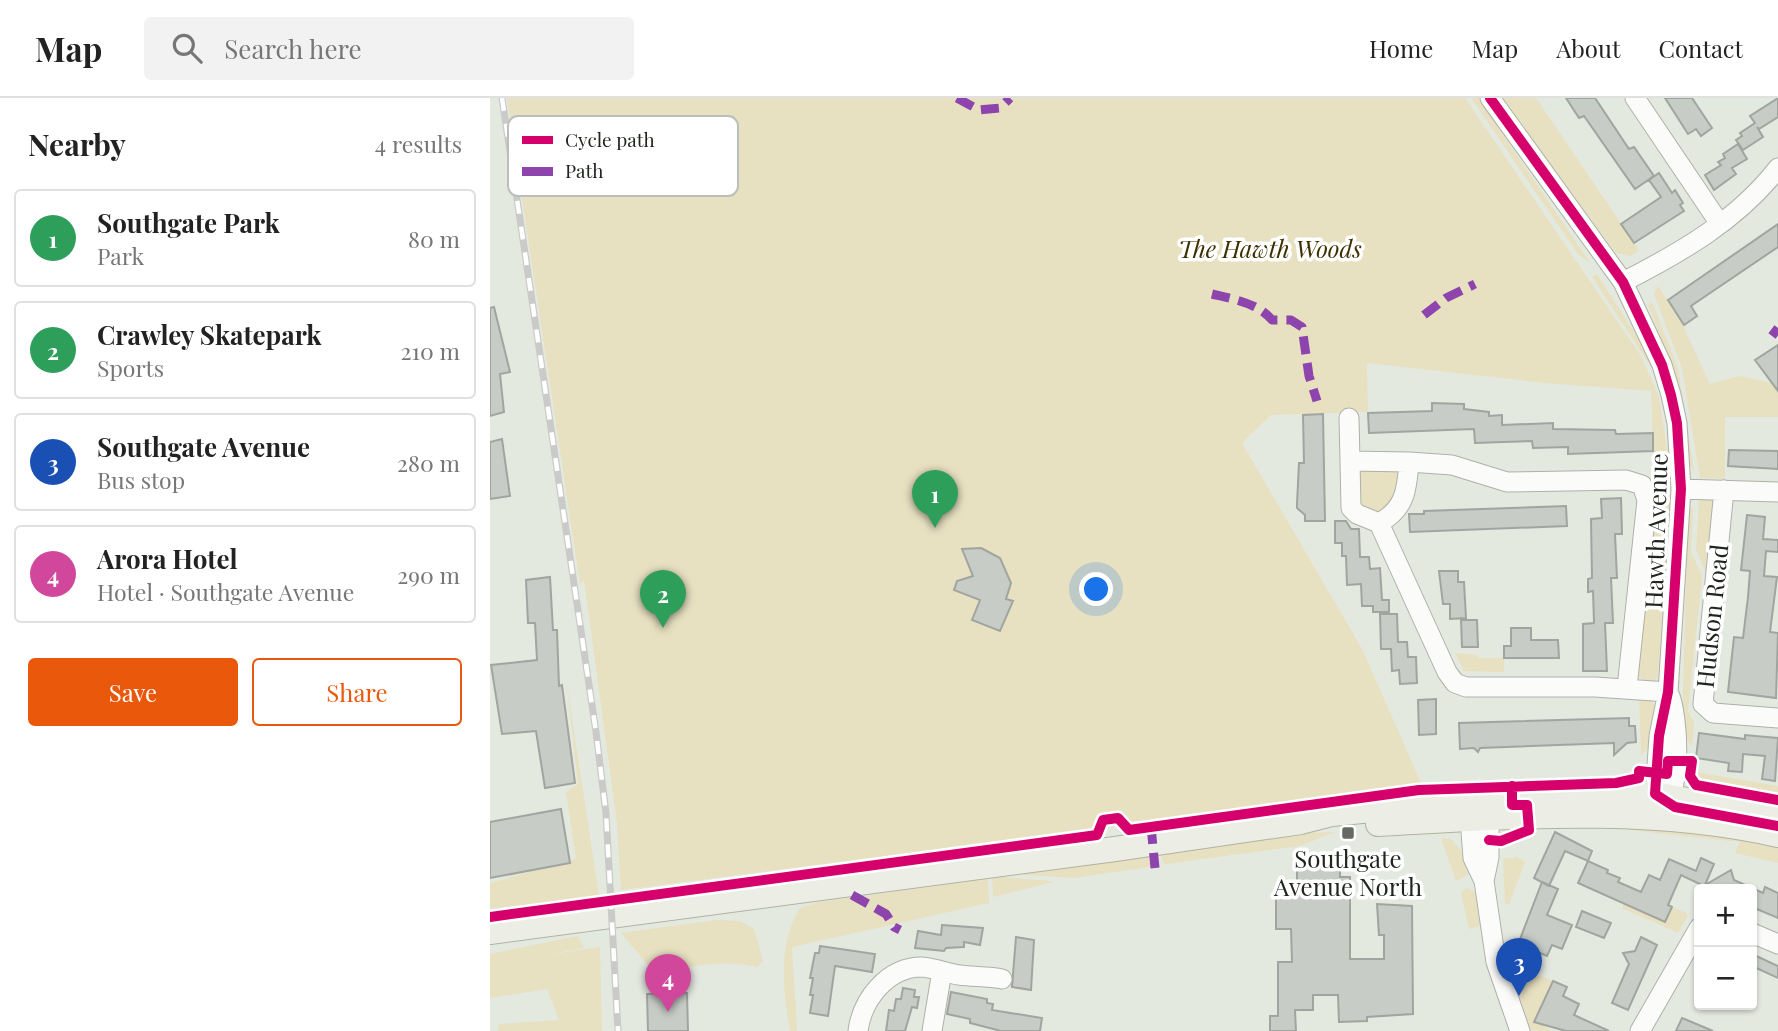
<!DOCTYPE html>
<html lang="en">
<head>
<meta charset="utf-8">
<style>
  body { margin:0; font-family:"Playfair Display",serif; background:#f2f2f2; color:#222 }
  .controls { position:absolute; right:21px; bottom:21px; display:grid; overflow:hidden; border-radius:7px; box-shadow:0 2px 5px #0004 }
  .controls button { width:63px; height:63px; display:grid; place-items:center; padding:0; border:0; border-bottom:2px solid #e0e0e0; background:#fff; color:#222; font:35px sans-serif }
  .you { position:absolute; left:607px; top:492px; width:24px; height:24px; margin:-18px; border:5px solid #fff; border-radius:50%; background:#1a73e8; box-shadow:0 0 0 10px #1a73e833 }
  .badge { display:grid; place-items:center; width:46px; height:46px; border-radius:50%; background:#ea580c; color:#fff; font-size:23px; font-weight:700 }
  .pin { position:absolute; translate:-50% -58px; filter:drop-shadow(0 2px 4px #0008) }
  .pin::after { content:''; position:absolute; top:37px; width:24px; height:21px; background:inherit; clip-path:polygon(0 0,100% 0,50% 100%) }
  .list { margin:0; padding:0; list-style:none }
  h2 { display:flex; justify-content:space-between; align-items:center; height:91px; margin:0; padding:0 28px; font-size:30px }
  h2 small { font-size:23px; font-weight:400; color:#767676 }
  .list li { display:grid; grid-template-columns:46px 1fr auto; gap:21px; align-items:center; box-sizing:border-box; height:98px; margin:0 14px 14px; padding:0 14px; border:2px solid #e0e0e0; border-radius:7px }
  .list b { display:block; font-size:26px; white-space:nowrap }
  .list p { margin:0; font-size:23px; white-space:nowrap; color:#767676 }
  .list em { font-size:23px; font-style:normal; color:#767676 }
  .actions { display:flex; gap:14px; padding:21px 28px }
  .actions a { flex:1; padding:16px 0; border:2px solid #ea580c; border-radius:7px; text-align:center; font-size:24px; color:#ea580c }
  .actions .main { background:#ea580c; color:#fff }
  .icon { flex:none; width:38px; height:38px; fill:none; stroke:currentColor; stroke-width:2; stroke-linecap:round; stroke-linejoin:round }
  .map { position:relative; flex:none; width:1288px; height:933px; overflow:hidden }
  header { display:flex; align-items:center; gap:42px; box-sizing:border-box; height:98px; padding:0 35px; background:#fff; border-bottom:2px solid #e0e0e0 }
  header strong { font-size:33px }
  nav { display:flex; gap:38px; margin-inline-start:auto; font-size:24px }
  .search { width:490px; height:63px; background:#f2f2f2; display:flex; align-items:center; gap:18px; box-sizing:border-box; padding:0 24px; border-radius:7px; color:#767676; font-size:26px }
  main { display:flex }
  aside { flex:1; background:#fff }
  .map>svg:first-child { display:block }
</style>
</head>
<body>
<header>
<strong>Map</strong>
<div class="search"><svg class="icon" aria-label="search" viewBox="0 0 24 24"><circle cx="10" cy="10" r="6"/><path d="M15 15l6 6"/></svg>Search here</div>
<nav><a>Home</a><a>Map</a><a>About</a><a>Contact</a></nav>
</header>
<main>
<aside>
<h2>Nearby<small>4 results</small></h2>
<ul class="list">
<li><span class="badge" style="background:#2e9e5b">1</span><div><b>Southgate Park</b><p>Park</p></div><em>80 m</em></li>
<li><span class="badge" style="background:#2e9e5b">2</span><div><b>Crawley Skatepark</b><p>Sports</p></div><em>210 m</em></li>
<li><span class="badge" style="background:#1a4fb4">3</span><div><b>Southgate Avenue</b><p>Bus stop</p></div><em>280 m</em></li>
<li><span class="badge" style="background:#d1479c">4</span><div><b>Arora Hotel</b><p>Hotel · Southgate Avenue</p></div><em>290 m</em></li>
</ul>
<div class="actions"><a class="main">Save</a><a>Share</a></div>
</aside>
<div class="map">
<svg width="1288" height="933" viewBox="0 0 1288 933">
  <rect width="100%" height="100%" fill="#e4e9e0"/>
  <path fill="#e7e0c1" d="M17,0H975L1151,258L1169,299L1179,363L1164,365L1161,293L1055,285L877,265L878,314L781,317L752,345L872,551L933,689L131,792L127,725L94,482L90,486Z
    M981,0H988L1101,166L1088,156Z
    M1012,0H1046L1149,152L1141,158L1126,155Z
    M1107,176L1151,245L1161,269L1102,179Z
    M1168,188L1188,217L1220,286L1249,278L1288,286V319H1235V381L1210,380L1192,270L1164,196Z
    M1162,204L1188,270L1204,373C1195,363 1198,344 1196,331C1186,288 1175,248 1158,207Z
    M1183,366L1168,577L1165,583H1153L1149,578V566L1164,395Z
    M868,370H908L910,397L887,417L870,412Z
    M1209,399L1224,401L1216,475L1206,452Z
    M1203,410L1201,454L1212,477L1198,613L1204,624L1202,649L1192,634L1198,411Z
    M965,555L988,557V560H1014V574L974,573Z
    M76,580L109,798L0,811V785L86,761L76,694L88,686Z
    M1149,596L1158,599L1165,608L1161,646L1151,658Z
    M1205,674L1288,688V699L1208,685L1202,676Z
    M1138,725L1288,748V765L1245,755L1250,744L1139,732Z
    M845,734L810,748L676,766L673,764L670,751L790,736Z
    M951,740L961,741L976,759L978,777L966,783Z
    M659,752L660,769L584,780L507,775Z
    M1027,759L1035,764L1019,806H1015L1013,761Z
    M511,779L562,783L563,784L503,799L502,781Z
    M498,781L499,805L302,849L307,933H300C293,892 287,847 310,810L329,804Z
    M976,790L988,795L991,828L979,831L971,795Z
    M1134,805L1175,823L1182,809L1199,816L1188,835L1132,810Z
    M226,822L250,823L264,831L273,863L267,869C233,861 199,868 166,877L131,835Z
    M88,838L94,850L56,857L110,849L112,933H8L9,926L69,922L57,891L0,900V856Z
    M1018,864L1063,883L1045,924L1060,931L1058,933L1040,932Z"/>
  <path fill="#c7ccc6" stroke="#a1a5a0" stroke-width="2" d="M1076,0H1105L1139,51L1144,49L1164,78L1145,91L1094,18L1089,20Z
    M1175,0H1202L1222,30L1211,38L1206,31L1198,36Z
    M1288,0V19L1269,31L1267,29L1273,39L1253,52L1246,42L1252,38L1250,35L1265,25L1260,18Z
    M1248,46L1257,61L1242,70L1246,76L1224,92L1215,77L1231,67L1228,64L1235,60L1233,56Z
    M1169,75L1182,95L1185,92L1193,105L1190,107L1194,113L1144,145L1131,126L1171,99L1159,82Z
    M1288,126V149L1201,208L1207,218L1194,227L1178,202Z
    M4,209L20,274L10,276L14,314L0,318V210Z
    M1288,247V293L1265,262Z
    M942,305L974,306V311L999,314V318L1012,317V327L1063,325V331L1125,332L1126,336L1163,335V353L1078,356V349L1043,350L1042,343L985,345L984,331L879,335L878,315L942,313Z
    M833,316L835,423H815V417L807,410V405L809,365H814L813,317Z
    M12,341L20,398L0,401V344Z
    M1239,352L1288,353V371L1238,368Z
    M1131,400L1132,436H1125L1127,480H1121L1123,525H1115L1117,573H1093V526L1104,525L1103,493L1098,494V481L1102,480L1101,421L1112,420L1111,401Z
    M1076,408L1077,428L920,434L919,416H934V413Z
    M1257,417L1275,419L1273,441L1288,442V454L1276,453L1274,478L1287,479L1280,534L1288,535L1286,600L1238,594L1244,539L1253,540L1258,499L1260,473L1251,472Z
    M845,423H856L861,431H869L870,459H879L880,471L890,470L892,502H899V514H883V508H872L871,486L857,487L856,458H852V445H845Z
    M491,450L510,460L521,485L516,501L523,503L510,533L482,522L490,502L464,492L467,483L483,478L472,451Z
    M949,473H968V484H974L976,520L960,521V506H953Z
    M60,479L63,532H67L69,588L72,587L85,685L55,690L46,633L12,636L1,567L47,562L45,525H38L36,482Z
    M890,516H907L908,544H917L918,559H926L927,585L910,586L909,572L902,573L901,551H891Z
    M971,522H987L988,549H972Z
    M1021,530H1041V542H1068L1069,560H1014V548H1021Z
    M946,601V636L929,637L928,602Z
    M1139,620V628H1145L1146,644L1137,645L1124,657V645L990,650L988,654L984,650L970,651L969,625Z
    M1209,635L1255,641V637L1288,640L1285,683L1272,681L1275,658L1253,656L1252,674L1238,673L1239,665L1206,660Z
    M71,711L80,765L0,780V724Z
    M1065,734L1102,753L1098,763L1075,753L1059,788L1044,780Z
    M834,760V763H850V779H860V861H894V837H889L887,806L922,808L923,916L877,919V923L849,924L848,897H823V912H805L806,933H780V918H788V864H802L801,831H786V800H807V764Z
    M1211,760L1224,766L1215,787L1241,772L1244,782L1273,795L1275,789L1288,795V820L1262,809V791H1208L1214,788L1191,777L1178,807L1182,809L1175,824L1088,785L1098,763L1118,772L1117,775L1130,780L1128,784L1151,794L1159,777L1170,782L1179,761L1206,773Z
    M1052,784L1068,791L1057,817L1082,827L1072,851L1062,847L1057,858L1050,855L1044,869H1038L1022,862Z
    M1092,813L1121,825L1114,840L1086,829Z
    M452,827L493,830L490,847L474,844V849L456,850L454,853L425,850L428,833L451,837Z
    M526,839L544,842L541,892L522,889Z
    M1151,839L1167,847L1138,912L1122,905L1139,866L1133,855L1145,853Z
    M330,848L385,856L382,874L345,868L338,918L320,915L323,897H320L323,880H320L325,855H329Z
    M1262,856L1288,868V880L1262,868Z
    M1063,883L1077,889L1073,898L1089,906L1084,917L1119,933H1076L1044,924Z
    M413,890L425,892L424,899H429L427,910L422,909L415,933H396L399,912L404,913L406,901H411Z
    M461,894L497,901V905L503,906L502,912L552,920L550,933H511L480,925V921L457,916Z
    M197,895L198,933H158L157,896Z
    M1192,920L1223,933H1186Z"/>
  <g fill="none" stroke-linecap="round" stroke-linejoin="round">
    <g stroke="#adb1aa" stroke-width="21">
      <path id="minor" d="M1000,0L1133,184L1172,267L1181,297L1187,325L1191,391L1178,594L1169,638L1165,696L1175,704
        M1145,0L1230,126
        M1133,184C1190,155 1248,122 1288,70
        M859,320L860,363L919,364
        M860,363L861,410L867,416L889,425C915,411 917,392 919,364L962,367L1017,384L1136,382L1152,387L1157,402L1137,590
        M1191,391L1288,394
        M1234,392L1213,606L1223,615L1288,620
        M889,425L957,574L965,585L976,589H1105L1178,594
        M979,707L983,760L994,783L1006,864L1030,933
        M1174,707C1192,690 1188,621 1180,598
        M988,715L999,720V759L994,783
        M1262,835L1288,846
        M368,933C372,902 397,869 432,869C445,870 456,875 469,877C484,879 498,878 512,881
        M442,933L452,873
        M1150,933L1209,830"/>
    </g>
    <g stroke="#afb3a2" stroke-width="26">
      <path id="major" d="M888,726C1023,719 1155,707 1288,737
        M0,834L625,751L811,724L842,716L911,709L929,703L1021,696H1165L1288,719"/>
    </g>
    <use href="#minor" stroke="#fbfcfa" stroke-width="19"/>
    <use href="#major" stroke="#eceee5" stroke-width="24"/>
    <g stroke="#cacbc9" stroke-width="7">
      <path id="rail" d="M12,0L106,634L116,715L128,933"/>
    </g>
    <use href="#rail" stroke="#fff" stroke-width="4.5" stroke-dasharray="13" stroke-linecap="butt"/>
    <path stroke="#8e44ad" stroke-width="9" stroke-dasharray="18 9" stroke-linecap="butt" d="M467,0L489,12L510,10L520,0
      M722,196C743,201 768,205 782,222H801L812,229L819,278L827,303
      M934,217L956,200L985,186
      M1282,238L1288,230
      M661,728L665,770
      M362,797L396,816L404,829L410,832"/>
    <g stroke="#fff" stroke-width="15">
      <path id="cycleway" d="M1000,0L1133,184L1172,267L1181,297L1187,325L1191,391L1178,594L1169,638L1165,696L1185,709L1288,728
        M999,742L1011,743L1039,732L1037,707H1022V688
        M0,819L607,737L613,722L628,720L639,732L929,692L1126,685L1149,680V673L1177,676L1178,663H1202L1200,678L1206,687L1288,702"/>
    </g>
    <use href="#cycleway" stroke="#d6006c" stroke-width="10"/>
  </g>
  <rect fill="#656a63" stroke="#fff" stroke-width="2.5" x="851" y="728" width="14" height="14" rx="3.5"/>
  <g text-anchor="middle" dominant-baseline="central" stroke-width="7" stroke-linejoin="round" paint-order="stroke">
    <g font-size="24" font-style="italic" fill="#3d3000" stroke="#fff">
      <text x="780" y="150">The Hawth Woods</text>
    </g>
    <g font-size="24" fill="#21251f" stroke="#fff">
      <text transform="translate(1165 433) rotate(-88)">Hawth Avenue</text>
      <text transform="translate(1221 518) rotate(-84)">Hudson Road</text>
    </g>
    <g font-size="24" fill="#21251f" stroke="#fff">
      <text x="858" y="760">Southgate<tspan x="858" dy="28">Avenue North</tspan></text>
    </g>
  </g>
  <rect x="18" y="18" width="230" height="80" rx="10" fill="#fff" stroke="#bcbebc" stroke-width="2"/>
  <rect x="32" y="38" width="31" height="8" fill="#d6006c"/>
  <rect x="32" y="69" width="31" height="9" fill="#8e44ad"/>
  <g font-size="19" fill="#21251f">
    <text x="75" y="49">Cycle path</text>
    <text x="75" y="80">Path</text>
  </g>
</svg>
<div class="controls">
<button>+</button>
<button>−</button>
</div>
<div class="you"></div>
<div class="pin badge" style="left:445px;top:430px;background:#2e9e5b">1</div>
<div class="pin badge" style="left:173px;top:530px;background:#2e9e5b">2</div>
<div class="pin badge" style="left:1029px;top:898px;background:#1a4fb4">3</div>
<div class="pin badge" style="left:178px;top:914px;background:#d1479c">4</div>
</div>
</main>
</body>
</html>
